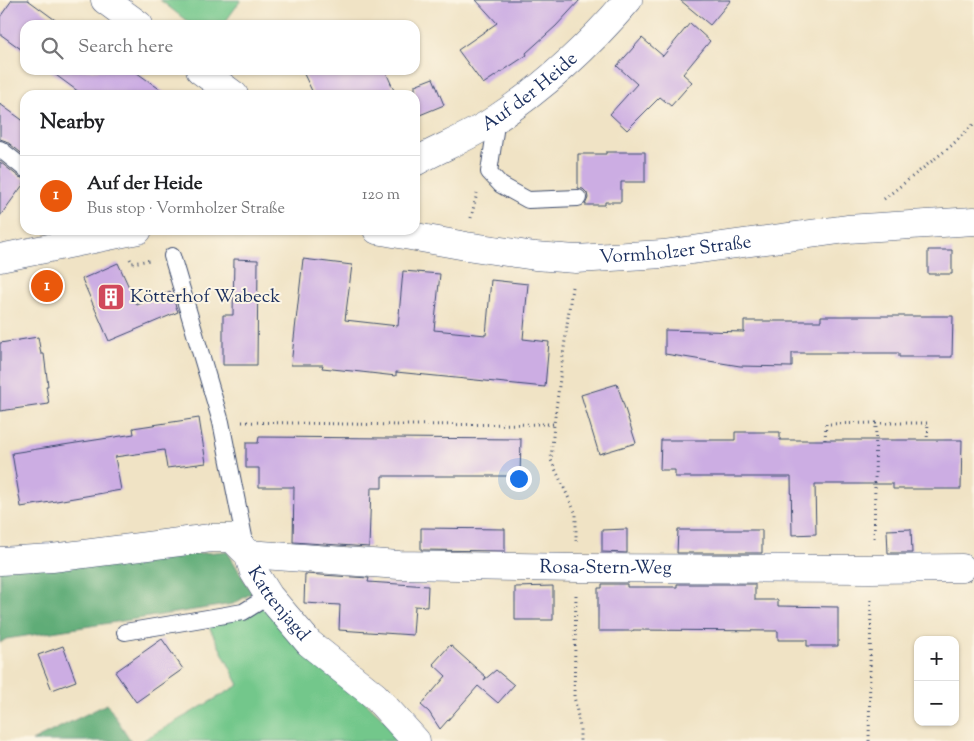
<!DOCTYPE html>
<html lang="en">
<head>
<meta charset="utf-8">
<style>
  body { margin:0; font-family:"Sorts Mill Goudy",serif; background:#f2f2f2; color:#202124 }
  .controls { position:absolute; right:15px; bottom:15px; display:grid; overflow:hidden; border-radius:10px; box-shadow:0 1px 4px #0004 }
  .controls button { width:45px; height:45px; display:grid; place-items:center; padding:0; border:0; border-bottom:1px solid #e0e0e0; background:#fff; color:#202124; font:25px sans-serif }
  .you { position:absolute; left:518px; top:478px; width:18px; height:18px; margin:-12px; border:4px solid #fff; border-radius:50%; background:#1a73e8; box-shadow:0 0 0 8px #1a73e833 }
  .badge { display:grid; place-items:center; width:32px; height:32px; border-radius:50%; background:#ea580c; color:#fff; font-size:16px; font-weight:700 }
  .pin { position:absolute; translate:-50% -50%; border:2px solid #fff; box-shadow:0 1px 5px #0006 }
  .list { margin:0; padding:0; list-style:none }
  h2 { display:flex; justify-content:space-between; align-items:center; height:65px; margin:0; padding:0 20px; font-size:21px }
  h2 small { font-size:16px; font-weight:400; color:#757577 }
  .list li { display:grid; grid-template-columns:32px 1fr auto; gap:15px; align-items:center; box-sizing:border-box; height:80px; padding:0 20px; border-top:1px solid #e0e0e0 }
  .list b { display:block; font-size:19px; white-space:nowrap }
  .list p { margin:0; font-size:16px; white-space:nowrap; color:#757577 }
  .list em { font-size:16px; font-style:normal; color:#757577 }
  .icon { flex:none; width:28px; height:28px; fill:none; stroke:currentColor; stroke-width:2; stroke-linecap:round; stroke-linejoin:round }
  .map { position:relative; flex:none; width:974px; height:741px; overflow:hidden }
  .search { position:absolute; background:#fff; box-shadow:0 1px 4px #0004; left:20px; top:20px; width:400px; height:55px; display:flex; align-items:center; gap:12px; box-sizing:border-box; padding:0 18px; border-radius:15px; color:#757577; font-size:19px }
  .panel { position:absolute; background:#fff; box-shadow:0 1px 4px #0004; left:20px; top:90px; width:400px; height:145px; border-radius:15px }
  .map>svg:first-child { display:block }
</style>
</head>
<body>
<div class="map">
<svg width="974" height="741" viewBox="0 0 974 741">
  <rect width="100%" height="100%" fill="#fcf5e5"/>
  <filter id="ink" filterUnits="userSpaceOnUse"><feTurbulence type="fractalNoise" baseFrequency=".02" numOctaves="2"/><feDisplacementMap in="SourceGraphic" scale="10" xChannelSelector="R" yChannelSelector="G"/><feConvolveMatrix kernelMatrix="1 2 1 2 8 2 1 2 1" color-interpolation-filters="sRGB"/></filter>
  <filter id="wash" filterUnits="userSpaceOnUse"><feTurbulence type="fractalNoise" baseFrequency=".0096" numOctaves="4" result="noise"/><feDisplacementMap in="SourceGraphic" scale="20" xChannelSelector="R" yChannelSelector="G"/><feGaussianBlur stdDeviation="1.12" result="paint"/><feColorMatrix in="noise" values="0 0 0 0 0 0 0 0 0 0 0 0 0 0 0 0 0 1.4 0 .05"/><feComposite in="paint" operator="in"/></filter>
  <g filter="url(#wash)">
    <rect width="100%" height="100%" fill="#f0e3c5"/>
    <path fill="#73c78b" stroke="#477b74" d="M160,0H241L223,25H192Z
      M264,607L407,741H142L239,685L207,623Z"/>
    <path fill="#5eac77" stroke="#3c6e6a" d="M227,551L252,593L233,604L6,639L0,643V568L44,567Z
      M107,704L131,741H32Z"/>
    <g id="blocks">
      <path fill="#ccade3" d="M12,0H28L62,25H25V52L0,34V17Z
        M476,0H580L556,26L526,53L527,55L483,84L458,50L497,23Z
        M680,0H731L710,25Z
        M690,23L710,41L683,74L692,82L671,106L660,97L627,130L610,114L637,84L617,66L642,38L663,56Z
        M49,70H133L168,95H83Z
        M302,70H385L396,95H314Z
        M433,78L444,105L415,117V85Z
        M0,104L25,122V156L6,141L0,139Z
        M606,152H645V182H621V202H605V205H585L588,198L587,193L583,189L578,188V154H606Z
        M0,162L19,177L25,179V182L0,216Z
        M928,250H952V274H928Z
        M234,259L258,260L257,365H223V315H233Z
        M303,259L352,265L345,320L398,326L403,271L440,274L434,330L486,335L491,280L528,284L523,339L549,342L545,387L396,372V376L352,371L322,368L323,365H291Z
        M118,263L137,305L170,291L178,312L109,341L82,279Z
        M821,316H953L952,357H899V353H792V367L740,366L665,354V330L744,332V321H821Z
        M38,337L41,354H44L48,386H46L49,404L0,411V343Z
        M617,384L636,443L599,454L581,395Z
        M199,418L206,463L167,468L164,450L115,457L121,490L21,507L12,453L134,434L133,428Z
        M735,432H780V440H962L961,489H893V484H815L816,534L792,535L791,477H675V470H660L661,440H735Z
        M259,437L521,439L520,476H382V488H371L369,547L293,542L294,487H259V468H246V443H258Z
        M421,528L505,529V551L421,550Z
        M627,529V553L602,552V530Z
        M911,529L912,553H888L887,530Z
        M678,530H762V553H677Z
        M305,574L369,578L368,582L428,586L427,607L415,606L413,635L339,630L340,605L304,603Z
        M602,584H627V587H677V584H755V600H778V606L838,607V646H807V640H778V631L633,630V631H598V588H602Z
        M553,586V620H515V587Z
        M162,639L183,669L136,702L115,672Z
        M450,645L486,677L484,680L496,670L514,685L498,703L478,686L440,729L429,712L421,705L446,676L433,664Z
        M63,646L76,681L52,690L38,655Z"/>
    </g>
  </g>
  <g filter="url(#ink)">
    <use href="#blocks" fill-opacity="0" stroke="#3b4a6d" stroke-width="1"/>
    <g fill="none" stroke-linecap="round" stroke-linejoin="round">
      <g stroke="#3b4a6d" stroke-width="18">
        <path id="lane" d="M497,118L489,172L501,185L528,200L578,198
          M0,149L25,169
          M172,256L221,422L247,552
          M125,632L243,612L269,596"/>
      </g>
      <g stroke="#3b4a6d" stroke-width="29">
        <g id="street">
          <path d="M105,0L139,25"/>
          <path d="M200,70L234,95"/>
          <path id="s1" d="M415,162C440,148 469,137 493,121C543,88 589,46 628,0"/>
          <path id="s2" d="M248,554L399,565L577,568L871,569L962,568"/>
          <path id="s3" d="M0,561L52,558L211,538H232L248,554L254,572L269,596L309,643L375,696L416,741"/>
        </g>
      </g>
      <g stroke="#3b4a6d" stroke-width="29">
        <g id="secondary">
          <path id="s4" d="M377,230L466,246L535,256L576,259L663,254L847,229L974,221"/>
          <path d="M0,258L138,230"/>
        </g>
      </g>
      <path stroke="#3b4a6d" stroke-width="3" stroke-dasharray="1 4" stroke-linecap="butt" d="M884,199L951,146L974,124
        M471,218L477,193
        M130,259L132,263L151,260
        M572,287L554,424L551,460L576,514V541
        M242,422L399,425L554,424
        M876,423H928L927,440
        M825,440L826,424L876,423L874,541
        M576,595L574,696L580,727V741
        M869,741L871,597"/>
      <use href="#lane" stroke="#fff" stroke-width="16"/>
      <use href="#street" stroke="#fff" stroke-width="28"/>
      <use href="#secondary" stroke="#fff" stroke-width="28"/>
    </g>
  </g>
  <defs>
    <g id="building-square" transform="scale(1.4375)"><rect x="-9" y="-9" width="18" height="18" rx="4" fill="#d1495b" stroke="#fcf5e5"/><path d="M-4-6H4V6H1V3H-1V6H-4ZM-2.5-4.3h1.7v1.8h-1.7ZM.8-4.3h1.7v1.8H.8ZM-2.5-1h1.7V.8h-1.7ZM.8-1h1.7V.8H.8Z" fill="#fff"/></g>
  </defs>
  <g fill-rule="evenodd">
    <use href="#building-square" x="111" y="297"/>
  </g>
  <g text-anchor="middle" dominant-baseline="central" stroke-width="4" stroke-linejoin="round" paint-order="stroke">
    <g font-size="19" fill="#1b2f5e" stroke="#fcf5e5">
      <text stroke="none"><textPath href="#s1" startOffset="135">Auf der Heide</textPath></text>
      <text stroke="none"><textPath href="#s4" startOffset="301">Vormholzer Straße</textPath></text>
      <text stroke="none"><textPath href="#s2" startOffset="358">Rosa-Stern-Weg</textPath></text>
      <text stroke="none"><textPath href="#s3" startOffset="315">Kattenjagd</textPath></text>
    </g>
    <g font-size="19" fill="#1b2f5e" stroke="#fcf5e5" text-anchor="start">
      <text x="130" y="297">Kötterhof Wabeck</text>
    </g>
  </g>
</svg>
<div class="controls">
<button>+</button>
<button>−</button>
</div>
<div class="you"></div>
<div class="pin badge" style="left:47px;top:286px">1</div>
<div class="search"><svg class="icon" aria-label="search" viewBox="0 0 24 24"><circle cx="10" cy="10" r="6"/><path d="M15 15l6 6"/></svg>Search here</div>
<section class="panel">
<h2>Nearby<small></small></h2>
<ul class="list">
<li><span class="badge">1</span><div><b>Auf der Heide</b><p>Bus stop · Vormholzer Straße</p></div><em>120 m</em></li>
</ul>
</section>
</div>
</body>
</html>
